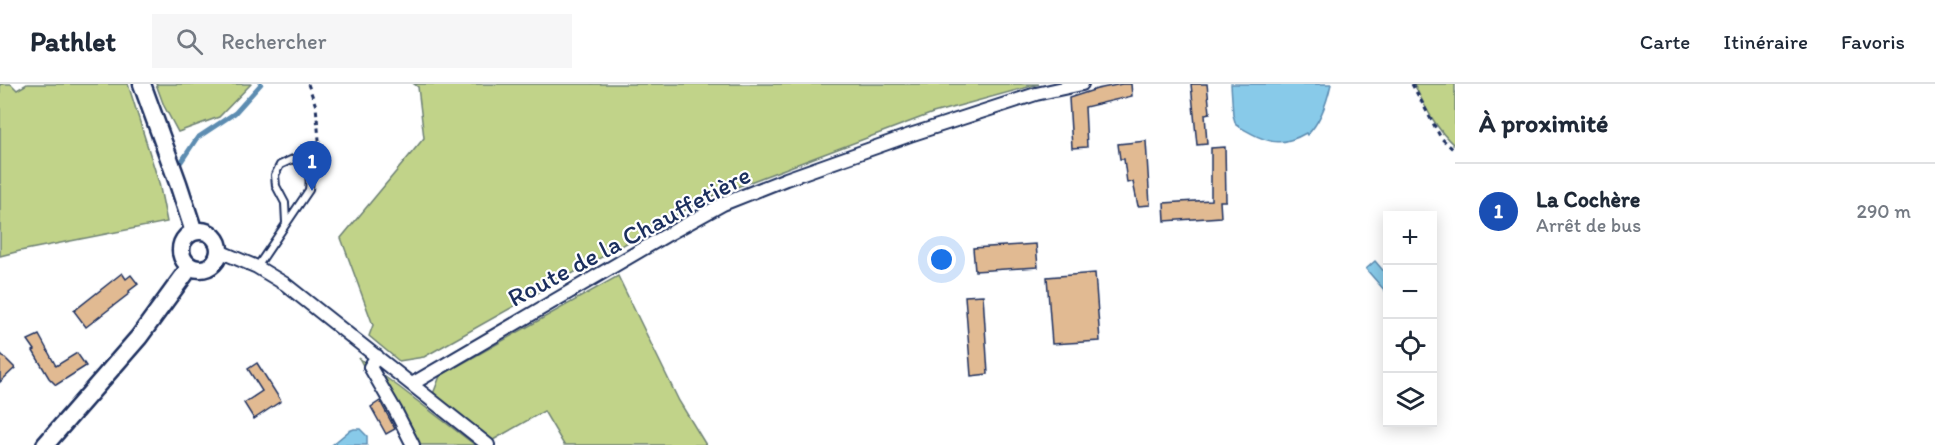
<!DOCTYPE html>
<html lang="fr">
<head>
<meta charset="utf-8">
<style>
  body { margin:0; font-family:Itim,sans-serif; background:#f6f6f7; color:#1f2937 }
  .controls { position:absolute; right:18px; bottom:18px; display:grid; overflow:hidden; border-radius:0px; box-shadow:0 3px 15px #0003 }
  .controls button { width:54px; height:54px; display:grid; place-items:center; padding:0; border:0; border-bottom:2px solid #e0e1e3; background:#fff; color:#1f2937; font:30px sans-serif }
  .you { position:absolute; left:942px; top:176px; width:21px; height:21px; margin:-15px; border:4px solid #fff; border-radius:50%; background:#1a73e8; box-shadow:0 0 0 9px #1a73e833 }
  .badge { display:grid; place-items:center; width:39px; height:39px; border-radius:50%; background:#1f6fb2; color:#fff; font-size:20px; font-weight:700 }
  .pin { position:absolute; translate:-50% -50px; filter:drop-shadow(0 2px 3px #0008) }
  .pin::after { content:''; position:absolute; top:32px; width:21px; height:18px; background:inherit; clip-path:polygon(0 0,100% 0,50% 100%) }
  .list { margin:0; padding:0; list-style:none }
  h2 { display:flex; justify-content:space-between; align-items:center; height:78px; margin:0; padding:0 24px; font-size:26px }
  h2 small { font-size:20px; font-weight:400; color:#747a83 }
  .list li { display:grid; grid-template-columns:39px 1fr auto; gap:18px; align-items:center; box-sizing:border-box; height:96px; padding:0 24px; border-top:2px solid #e0e1e3 }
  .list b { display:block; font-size:22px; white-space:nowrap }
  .list p { margin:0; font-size:20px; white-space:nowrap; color:#747a83 }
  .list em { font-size:20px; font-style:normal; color:#747a83 }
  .icon { flex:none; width:33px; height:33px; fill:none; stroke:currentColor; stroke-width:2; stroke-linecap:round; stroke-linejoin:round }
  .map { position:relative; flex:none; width:1455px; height:361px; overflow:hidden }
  header { display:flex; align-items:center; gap:36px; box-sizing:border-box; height:84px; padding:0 30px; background:#fff; border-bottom:2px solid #e0e1e3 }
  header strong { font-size:28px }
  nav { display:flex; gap:33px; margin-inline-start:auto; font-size:21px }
  .search { width:420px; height:54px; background:#f6f6f7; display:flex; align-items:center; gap:15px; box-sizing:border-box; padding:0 21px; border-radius:0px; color:#747a83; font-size:22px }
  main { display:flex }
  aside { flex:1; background:#fff }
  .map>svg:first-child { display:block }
</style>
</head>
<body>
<header>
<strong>Pathlet</strong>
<div class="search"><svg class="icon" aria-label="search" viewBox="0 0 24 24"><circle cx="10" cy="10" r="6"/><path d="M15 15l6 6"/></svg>Rechercher</div>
<nav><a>Carte</a><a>Itinéraire</a><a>Favoris</a></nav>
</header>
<main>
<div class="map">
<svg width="1455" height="361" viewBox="0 0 1455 361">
  <rect width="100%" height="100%" fill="#fff"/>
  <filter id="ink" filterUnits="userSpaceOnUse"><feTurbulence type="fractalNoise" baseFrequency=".0167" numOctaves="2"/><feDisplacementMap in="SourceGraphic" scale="12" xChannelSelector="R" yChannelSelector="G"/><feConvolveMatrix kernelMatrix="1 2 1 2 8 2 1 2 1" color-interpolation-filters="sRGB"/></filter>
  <g filter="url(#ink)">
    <path fill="#c1d389" stroke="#6e8174" stroke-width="1.5" d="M0,0H11L17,6L27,0H128L159,99L167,138L20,167L0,172Z
      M156,0H251L219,33L178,48L164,22Z
      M414,0H1039L933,29L705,115L424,273L399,277L369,252L373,241L341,154L424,54L418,3Z
      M1414,0H1455V62C1436,45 1425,23 1414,0Z
      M618,192L679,317L706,361H564L544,327L493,356L433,310L440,292Z
      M359,274L399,303L475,361H406Z"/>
    <path fill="#88cae9" stroke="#5c8cb1" stroke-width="1.5" d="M1231,0H1331C1327,18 1320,39 1307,51L1306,49C1277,66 1263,56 1236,41L1233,31Z
      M1375,177L1387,191V205L1385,207L1366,185Z
      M354,345H360L367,352V361H332L349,347Z"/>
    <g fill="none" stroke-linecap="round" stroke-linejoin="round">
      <path stroke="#5c8cb1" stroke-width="4.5" d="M181,78L197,54L235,29L261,0"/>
    </g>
    <path fill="#e1ba92" stroke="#1b2f5e" stroke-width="1.5" d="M1122,0H1131L1132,12L1085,23L1087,63L1072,64L1069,14L1097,5Z
      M1191,0H1207L1210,29L1205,30L1207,60L1197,61Z
      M1146,57L1150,121L1138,122L1133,98L1127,99L1124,75H1120L1118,60Z
      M1225,63L1226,117H1220L1221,133L1165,137L1164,119L1211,116V64Z
      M1036,160L1038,183L975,187L973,164Z
      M122,189L126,195L131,191L138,200L129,207L130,209L86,243L74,227Z
      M1095,189L1100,257L1052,260L1047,193Z
      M983,211L988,290L971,292L965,212Z
      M39,251L56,282L77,269L86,282L56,301L49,294L33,267L35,266L28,256Z
      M0,269L15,284L0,298Z
      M257,279L281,317L254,335L244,319L262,307L248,285Z
      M380,317L395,345L386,350L371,323Z"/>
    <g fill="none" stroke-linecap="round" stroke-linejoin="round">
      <g stroke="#1b2f5e" stroke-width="10">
        <path id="lane" d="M257,183L309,106C311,90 309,81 293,75L280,81L275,91L276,102L285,119L286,139"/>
      </g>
      <g stroke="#1b2f5e" stroke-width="16">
        <path id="street" d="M219,167L257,183L285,200L488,361
          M377,272L370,283L395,326L413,361
          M412,300L665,152L723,120L786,95L910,51L1036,10L1082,0"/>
      </g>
      <g stroke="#1b2f5e" stroke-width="21">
        <path id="secondary" d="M142,0L178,99L194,148
          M181 166a19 19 0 1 1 38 0a19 19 0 1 1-38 0Z
          M45,361L139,253L190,183"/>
      </g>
      <path stroke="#1b2f5e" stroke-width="3" stroke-dasharray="4.5 4.5" stroke-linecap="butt" d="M308,0L316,22L320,67L319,86
        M1412,0L1441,54L1455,67"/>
      <use href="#lane" stroke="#fff" stroke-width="6"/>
      <use href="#street" stroke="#fff" stroke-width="12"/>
      <use href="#secondary" stroke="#fff" stroke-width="16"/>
    </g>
  </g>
  <g text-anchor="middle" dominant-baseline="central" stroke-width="4.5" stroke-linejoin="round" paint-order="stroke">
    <g font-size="26" fill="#1b2f5e" stroke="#fff">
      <text transform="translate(629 152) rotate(-28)">Route de la Chauffetière</text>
    </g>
  </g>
</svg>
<div class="controls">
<button>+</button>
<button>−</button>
<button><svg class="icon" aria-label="locate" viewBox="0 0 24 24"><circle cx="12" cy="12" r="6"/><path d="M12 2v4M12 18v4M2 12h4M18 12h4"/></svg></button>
<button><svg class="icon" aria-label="layers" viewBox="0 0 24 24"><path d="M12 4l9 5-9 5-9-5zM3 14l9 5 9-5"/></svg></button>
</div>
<div class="you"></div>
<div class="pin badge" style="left:312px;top:107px;background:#1a4fb4">1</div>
</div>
<aside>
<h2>À proximité<small></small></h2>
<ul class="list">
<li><span class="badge" style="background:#1a4fb4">1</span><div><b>La Cochère</b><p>Arrêt de bus</p></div><em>290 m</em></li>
</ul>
</aside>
</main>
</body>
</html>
